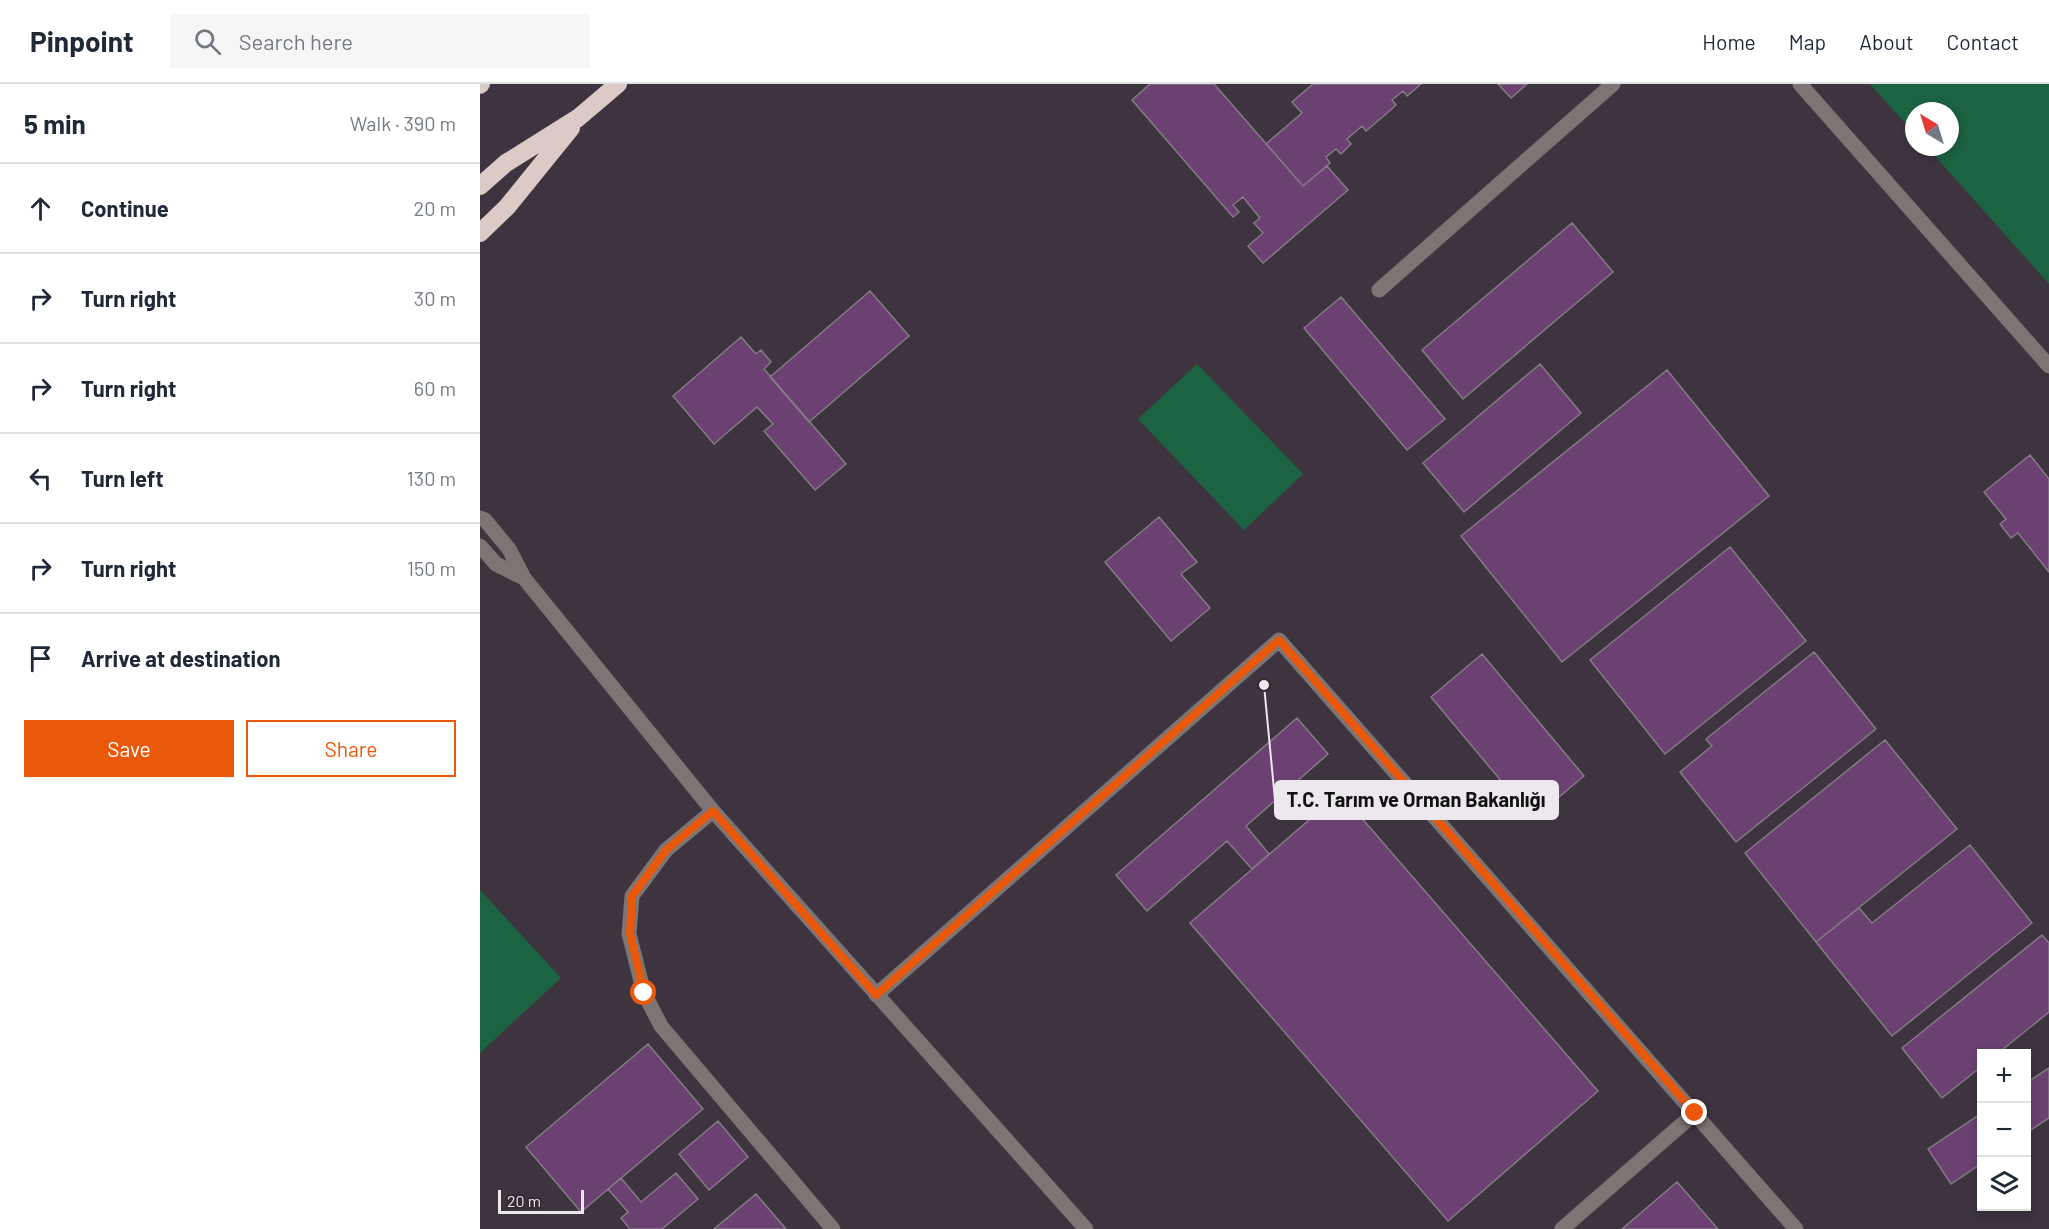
<!DOCTYPE html>
<html lang="en">
<head>
<meta charset="utf-8">
<style>
  body { margin:0; font-family:Barlow,sans-serif; background:#f6f6f7; color:#1f2937 }
  .controls { position:absolute; right:18px; bottom:18px; display:grid; overflow:hidden; border-radius:0px; box-shadow:0 3px 9px #0003 }
  .controls button { width:54px; height:54px; display:grid; place-items:center; padding:0; border:0; border-bottom:2px solid #e0e1e3; background:#fff; color:#1f2937; font:30px sans-serif }
  .compass { position:absolute; left:1425px; top:18px; width:54px; height:54px; border-radius:50%; background:#fff; box-shadow:0 3px 9px #0003; rotate:322deg }
  .scale { position:absolute; left:18px; bottom:15px; width:86px; box-sizing:border-box; padding-left:6px; border:3px solid #ede7ee; border-top:0; font-size:16px; line-height:21px; white-space:nowrap; color:#ede7ee; -webkit-text-stroke:4px #332a34; paint-order:stroke }
  .stop { position:absolute; width:18px; height:18px; margin:-14px; border:4px solid #ea580c; border-radius:50%; background:#fff }
  .stop.end { background:#ea580c; border-color:#fff; box-shadow:0 2px 6px #0008 }
  .list { margin:0; padding:0; list-style:none }
  h2 { display:flex; justify-content:space-between; align-items:center; height:78px; margin:0; padding:0 24px; font-size:26px }
  h2 small { font-size:20px; font-weight:400; color:#747a83 }
  .list li { display:grid; grid-template-columns:39px 1fr auto; gap:18px; align-items:center; box-sizing:border-box; height:90px; padding:0 24px; border-top:2px solid #e0e1e3 }
  .list b { display:block; font-size:22px; white-space:nowrap }
  .list em { font-size:20px; font-style:normal; color:#747a83 }
  .actions { display:flex; gap:12px; padding:18px 24px }
  .actions a { flex:1; padding:14px 0; border:2px solid #ea580c; border-radius:0px; text-align:center; font-size:21px; color:#ea580c }
  .actions .main { background:#ea580c; color:#fff }
  .icon { flex:none; width:33px; height:33px; fill:none; stroke:currentColor; stroke-width:2; stroke-linecap:round; stroke-linejoin:round }
  .map { position:relative; flex:none; width:1569px; height:1145px; overflow:hidden }
  header { display:flex; align-items:center; gap:36px; box-sizing:border-box; height:84px; padding:0 30px; background:#fff; border-bottom:2px solid #e0e1e3 }
  header strong { font-size:28px }
  nav { display:flex; gap:33px; margin-inline-start:auto; font-size:21px }
  .search { width:420px; height:54px; background:#f6f6f7; display:flex; align-items:center; gap:15px; box-sizing:border-box; padding:0 21px; border-radius:0px; color:#747a83; font-size:22px }
  main { display:flex }
  aside { flex:1; background:#fff }
  .map>svg:first-child { display:block }
</style>
</head>
<body>
<header>
<strong>Pinpoint</strong>
<div class="search"><svg class="icon" aria-label="search" viewBox="0 0 24 24"><circle cx="10" cy="10" r="6"/><path d="M15 15l6 6"/></svg>Search here</div>
<nav><a>Home</a><a>Map</a><a>About</a><a>Contact</a></nav>
</header>
<main>
<aside>
<h2>5 min<small>Walk · 390 m</small></h2>
<ul class="list">
<li><svg class="icon" aria-label="ahead" viewBox="0 0 24 24"><path d="M12 20V5M6 11l6-6 6 6"/></svg><div><b>Continue</b></div><em>20 m</em></li>
<li><svg class="icon" aria-label="right" viewBox="0 0 24 24"><path d="M7 20v-9h11M14 6l5 5-5 5"/></svg><div><b>Turn right</b></div><em>30 m</em></li>
<li><svg class="icon" aria-label="right" viewBox="0 0 24 24"><path d="M7 20v-9h11M14 6l5 5-5 5"/></svg><div><b>Turn right</b></div><em>60 m</em></li>
<li><svg class="icon" aria-label="left" viewBox="0 0 24 24"><path d="M17 20v-9H6M10 6l-5 5 5 5"/></svg><div><b>Turn left</b></div><em>130 m</em></li>
<li><svg class="icon" aria-label="right" viewBox="0 0 24 24"><path d="M7 20v-9h11M14 6l5 5-5 5"/></svg><div><b>Turn right</b></div><em>150 m</em></li>
<li><svg class="icon" aria-label="arrive" viewBox="0 0 24 24"><path d="M6 21V4h12l-3 4 3 4H6"/></svg><div><b>Arrive at destination</b></div></li>
</ul>
<div class="actions"><a class="main">Save</a><a>Share</a></div>
</aside>
<div class="map">
<svg width="1569" height="1145" viewBox="0 0 1569 1145">
  <rect width="100%" height="100%" fill="#3d343f"/>
  <path fill="#1c6342" d="M1390,0H1569V200L1447,63H1470V27H1434V49Z
    M717,280L823,390L764,446L658,335Z
    M0,806L81,894L0,969Z"/>
  <path fill="#6a4171" stroke="#857a86" stroke-width="1.5" d="M670,0H734L823,102L847,82L868,106L783,179L768,162L783,149L774,139L780,134L763,113L753,121L759,128L753,133L652,16Z
    M833,0H941L927,12L923,7L912,16L916,21L906,30L886,47L882,42L867,55L871,60L861,70L856,65L846,73L850,79L823,102L786,60L822,29L812,18Z
    M1018,0H1047L1031,14Z
    M1092,139L1133,188L983,315L942,266Z
    M390,207L429,252L329,338L290,293Z
    M861,213L965,335L927,366L824,244Z
    M261,253L276,270L281,266L291,278L284,285L366,380L335,406L284,347L293,340L277,323L234,360L193,312Z
    M1060,280L1101,329L984,428L943,379Z
    M1187,286L1289,412L1082,578L981,452Z
    M1550,371L1569,395V488L1538,449L1531,454L1520,440L1526,435L1504,408Z
    M679,433L717,478L701,490L730,524L691,557L625,478Z
    M1250,463L1326,557L1185,670L1110,576Z
    M1334,568L1396,645L1256,758L1200,688L1232,662L1226,655Z
    M1002,570L1104,692L1053,735L951,613Z
    M817,634L848,670L766,742L789,770L772,785L747,757L667,827L636,791Z
    M1405,656L1477,745L1336,858L1265,769Z
    M860,709L1118,1007L968,1137L710,839Z
    M1490,761L1552,839L1412,952L1336,858L1379,824L1392,839Z
    M1562,851L1569,859V928L1517,970H1502V982L1462,1014L1422,964Z
    M168,960L223,1025L101,1128L46,1063Z
    M1569,984V1034L1546,1049V999Z
    M1502,1029V1079L1471,1100L1448,1065Z
    M238,1037L268,1073L229,1106L199,1070Z
    M196,1089L218,1115L182,1145H150L141,1134L148,1128L128,1105L141,1094L161,1118Z
    M1197,1098L1238,1145H1142Z
    M276,1110L306,1145H234Z"/>
  <g fill="none" stroke-linecap="round" stroke-linejoin="round">
    <path stroke="#7d7574" stroke-width="15" d="M1320,0L1569,282
      M899,206L1133,0
      M0,434L5,436L29,465L44,494L233,727L606,1145
      M0,462L16,480L44,494
      M233,727L186,766L152,812L149,850L164,909L181,942L353,1145
      M396,911L799,556L1316,1145
      M1082,1145L1215,1029"/>
    <path stroke="#dccac7" stroke-width="18" d="M0,1L1,0
      M0,102L26,79L98,34L138,0
      M0,149L27,123L91,44"/>
  </g>
  <g fill="none" stroke-linecap="round" stroke-linejoin="round">
    <path stroke="#ea580c" stroke-width="8" d="M164,909L150,850L152,812L186,766L233,727L396,911L799,556L1215,1029"/>
  </g>
  <path fill="none" stroke="#ede7ee" stroke-width="2" d="M784 601L795 716"/>
  <circle fill="#ede7ee" stroke="#332a34" stroke-width="2" cx="784" cy="601" r="6"/>
  <rect fill="#ede7ee" stroke="#ede7ee" stroke-width="2" x="795" y="697" width="283" height="38" rx="6"/>
  <g font-size="20" text-anchor="middle" font-weight="bold" fill="#111">
    <text x="936" y="723">T.C. Tarım ve Orman Bakanlığı</text>
  </g>
</svg>
<div class="controls">
<button>+</button>
<button>−</button>
<button><svg class="icon" aria-label="layers" viewBox="0 0 24 24"><path d="M12 4l9 5-9 5-9-5zM3 14l9 5 9-5"/></svg></button>
</div>
<svg class="compass" viewBox="-18 -18 36 36"><path d="M0-13l5 13h-10z" fill="#e53935"/><path d="M0 13l5-13h-10z" fill="#747a83"/></svg>
<div class="scale">20 m</div>
<div class="stop" style="left:164px;top:909px"></div>
<div class="stop end" style="left:1215px;top:1029px"></div>
</div>
</main>
</body>
</html>
